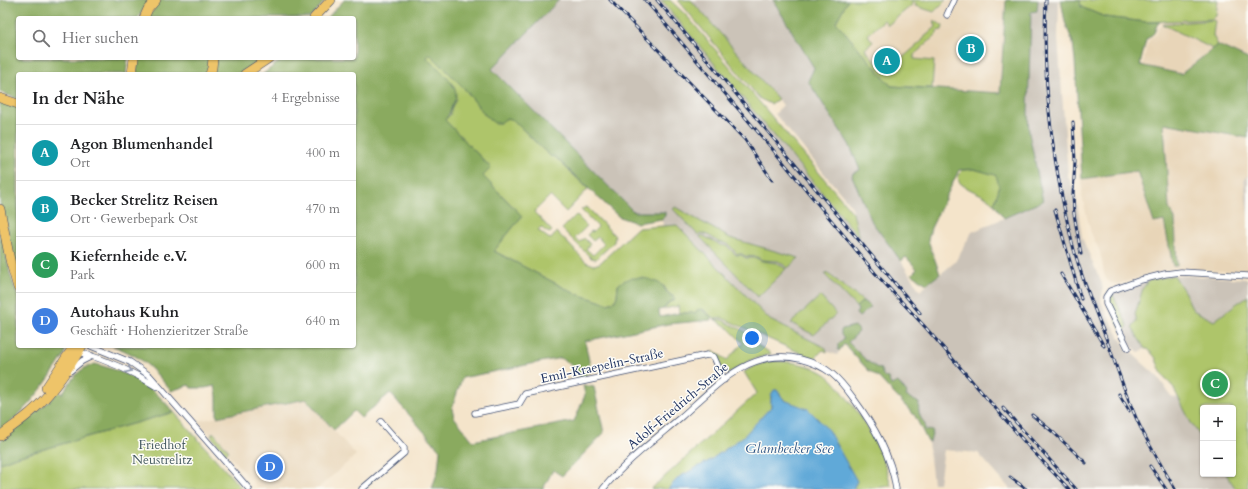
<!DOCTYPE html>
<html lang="de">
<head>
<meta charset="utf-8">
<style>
  body { margin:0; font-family:Cardo,serif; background:#f2f2f2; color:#202124 }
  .controls { position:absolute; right:12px; bottom:12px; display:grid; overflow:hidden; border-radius:4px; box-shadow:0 1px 3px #0004 }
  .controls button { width:36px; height:36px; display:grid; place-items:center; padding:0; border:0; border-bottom:1px solid #e0e0e0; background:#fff; color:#202124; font:20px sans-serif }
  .you { position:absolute; left:752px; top:338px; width:14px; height:14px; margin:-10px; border:3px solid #fff; border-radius:50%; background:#1a73e8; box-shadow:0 0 0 6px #1a73e833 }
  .badge { display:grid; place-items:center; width:26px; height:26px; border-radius:50%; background:#1f6fb2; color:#fff; font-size:13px; font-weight:700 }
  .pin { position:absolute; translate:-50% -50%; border:2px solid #fff; box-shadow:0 1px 4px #0006 }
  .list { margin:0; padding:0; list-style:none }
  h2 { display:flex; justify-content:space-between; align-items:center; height:52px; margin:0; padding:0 16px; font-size:17px }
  h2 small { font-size:13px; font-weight:400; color:#757577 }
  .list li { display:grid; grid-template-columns:26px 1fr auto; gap:12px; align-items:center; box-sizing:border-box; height:56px; padding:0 16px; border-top:1px solid #e0e0e0 }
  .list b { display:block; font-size:15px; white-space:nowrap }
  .list p { margin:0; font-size:13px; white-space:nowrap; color:#757577 }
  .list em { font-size:13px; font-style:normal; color:#757577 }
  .icon { flex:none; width:22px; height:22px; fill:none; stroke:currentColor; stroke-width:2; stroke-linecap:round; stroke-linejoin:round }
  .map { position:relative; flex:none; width:1248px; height:489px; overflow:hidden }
  .search { position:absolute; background:#fff; box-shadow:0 1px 3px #0004; left:16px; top:16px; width:340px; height:44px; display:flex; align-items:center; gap:10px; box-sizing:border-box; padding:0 14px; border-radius:4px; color:#757577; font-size:15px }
  .panel { position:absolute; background:#fff; box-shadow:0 1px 3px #0004; left:16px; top:72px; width:340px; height:276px; border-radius:4px }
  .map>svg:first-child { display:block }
</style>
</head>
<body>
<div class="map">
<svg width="1248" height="489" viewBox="0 0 1248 489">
  <rect width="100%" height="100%" fill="#fdfcf7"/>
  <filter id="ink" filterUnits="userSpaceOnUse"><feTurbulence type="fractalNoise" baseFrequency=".025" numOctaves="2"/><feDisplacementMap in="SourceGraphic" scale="8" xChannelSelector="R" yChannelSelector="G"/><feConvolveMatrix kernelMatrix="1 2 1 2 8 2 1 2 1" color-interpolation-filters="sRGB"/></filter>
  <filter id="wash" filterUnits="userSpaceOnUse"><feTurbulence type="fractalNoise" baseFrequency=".012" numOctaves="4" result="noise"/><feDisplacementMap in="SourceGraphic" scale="16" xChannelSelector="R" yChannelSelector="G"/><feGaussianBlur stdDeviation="0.9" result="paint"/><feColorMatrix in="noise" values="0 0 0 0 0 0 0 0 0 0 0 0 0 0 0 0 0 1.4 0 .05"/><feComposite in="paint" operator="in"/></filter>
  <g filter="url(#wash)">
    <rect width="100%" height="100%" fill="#f4e4ca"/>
    <path fill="#e8d5b8" d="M848,0H1006L1001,93L891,86L836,22Z
      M1080,0H1248V59L1218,45L1213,36L1215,20L1163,24L1213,49L1181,74L1143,65L1147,45L1150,39L1156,34L1159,26L1161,24L1160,22H1146Z
      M1164,123L1248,138V175L1244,179L1248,218V272L1175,269L1163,271L1118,284L1111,283L1107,280L1104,273L1100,252L1091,233L1082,196V179L1137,170L1154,223L1164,221L1173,266L1177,265L1175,219L1169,209Z
      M306,399L356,455L317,489H259L198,421Z"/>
    <path fill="#cbc3b8" d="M559,0H661L859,236L852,207L775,114L783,105L691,0H773L814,69L808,81L849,144L860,170L872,222L901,261L920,291L955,262L972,232L1043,201L1029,133L1028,112L1031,11H1037L1038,0H1059L1058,38L1068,176L1076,196L1082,238L1102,284L1103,290L1101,301L1105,311L1125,347L1158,377L1171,396L1178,398L1191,423L1203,440V474H1226L1236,489H1010L978,453L944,450L939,483H933L928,442L915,416L878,377L868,370L844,344L837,355L823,350L814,359L722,318H713L687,297L649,228L663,226L662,219L665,216L634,212L491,68Z
      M1248,175V218L1244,179Z
      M1174,275L1248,279V296L1236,304L1214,321L1193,310L1185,293Z
      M1148,281L1143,288L1135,314L1137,322L1132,328L1145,349L1139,352L1128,343L1121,330L1112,293Z"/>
    <path fill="#aec56a" stroke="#647a64" d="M661,0H670L687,16L853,213L859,237Z
      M678,0H691L778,99L771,104L760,99Z
      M848,0H946L934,12L915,6L916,3L912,2V5L888,25L884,20L868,35L873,42L865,49L885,73L923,40L922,39L936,27L934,20L943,26L942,30L937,31V34L914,55V59L934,61L932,88L891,86L836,22Z
      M1080,0H1218L1216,15L1212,19L1146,22L1105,17L1081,7Z
      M1215,20L1213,36L1218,45L1213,49L1162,24Z
      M429,55H431L464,88L486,116L499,123C504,119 507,117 513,120L550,156L555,157L588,189L566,212L550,196L534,212L552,231L550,233L545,231L541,227L538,230L548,238L551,239L557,232L586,262L594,265L600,263L637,228L677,225L770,320L826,348L827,352L823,350L814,359L722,318H713L703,309L695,313H679L678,306L664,309L669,302L675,300L674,297L668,293L664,286L618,285L617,296L615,301L608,304L574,293L494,251L522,216L483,176L491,168L445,120L450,115L452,107L456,99L454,87L439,70L428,60L427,57Z
      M974,169C980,171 987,172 993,174C1003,179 998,197 994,204C985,193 969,192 959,182L958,177L962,170H967Z
      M587,207L615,236L614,242L596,259L591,258L562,229L576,215L587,226L575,238L580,242L584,238L590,244L586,249L593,255L604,244L598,237L593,241L587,235L591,231L593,232L598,227L581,210L584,208Z
      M675,207L730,238L799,258L788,268L778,261L762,260L757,257L745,256L742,254H737L728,244L718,242C715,238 706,234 701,233L698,235L673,209Z
      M701,235L714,241L720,245L727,246L736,255H741L746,258H756L762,261L777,263L786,269L758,297L700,237Z
      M826,273L831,276L863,301L856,307L825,275Z
      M1174,275L1185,293L1193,310L1214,321L1236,304L1248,296V489H1236L1226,474H1233V408H1203V440L1191,423L1173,387L1162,374L1155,357L1148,349H1145L1132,328L1134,324L1137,322L1135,314L1143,288L1148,281Z
      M1112,293L1128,326L1125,330H1121L1109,305L1108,299Z
      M820,296L836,314L814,335L791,323Z
      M714,319L722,320L753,335V340L751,341L769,352L771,354L751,360L728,374L723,372L713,350L727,360L743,343L727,327Z
      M771,361C790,361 811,364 827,375C835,381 841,390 847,398C868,424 883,453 891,486L866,489H853L857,481L791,404L784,400L777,390H775L771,395V407L744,436L709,461L679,477L668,489H651L757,393L744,372L754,366Z
      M174,412L242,489H0V463L13,458Z
      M213,432L229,451L226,454L211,436Z"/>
    <path fill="#8aaa5e" stroke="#526c5e" d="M0,0H150L138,18H18V58H128L126,74H18V99L0,92Z
      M160,0H326L310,18H147Z
      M344,0H559L492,69L634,212H665V216L662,219L637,223L619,217L555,157L550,156L513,120L507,118L500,123H494L486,116L464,88L431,55H429L427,57C429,62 434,65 438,68C444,74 456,86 456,94C456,99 454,102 452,106C450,112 449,115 445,120L491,168L483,176L522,216L494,251L574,293L608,304L615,301L617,296L618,285C629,274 650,277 662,285C665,287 665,291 668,293C670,295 673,296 675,299V300L669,302L664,309L659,310L660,317L679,313H695L697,310L701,309L713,318H711L712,320L668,324L585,341L591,371L580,379L579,375L573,376L571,365L561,358L462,378L452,408L454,417L473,441L574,421L577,415L585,395L583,385L594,387L604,433L562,476L553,470L543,489H432L438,470L440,450L390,393L361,418L354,411L334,430L306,399L217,417V396L215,386L205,388H191L189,385L171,391C151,367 143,357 113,346H354V74H263L284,58H354V18H327Z
      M773,0H848L836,22L891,86L1000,93L1006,0H1038L1037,11L1031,12L1028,112L1029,133L1043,201L1004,218L994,204L999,188L997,178L995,175L974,169L959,170L931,228L928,240L940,274L927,284L920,280L912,274L917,269L906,257L901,261L872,222L852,176L853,173L860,170L849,144L808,81L814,68Z
      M1061,0H1080L1081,7L1105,17L1146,22H1160L1157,25L1154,33L1146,40L1140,65L1181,74L1218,45L1248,59V138L1164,123L1169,208L1175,219L1177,266H1173L1164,221L1154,223L1137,171L1082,179L1075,61L1073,43L1065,22Z
      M138,58H210L207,74H136Z
      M216,58H264L239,74H213Z
      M0,101L18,107V282L5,220L0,204Z
      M0,221L10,274L18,297V346H62L65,350V354C45,386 29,407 0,432Z
      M863,301L871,307L859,317L856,314L858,310L856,307Z
      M855,326L858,329L859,332L848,342L867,361L879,369L880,368L884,377L888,378L891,385L898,382L907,393L906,396L919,403C918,410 919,418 925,423V430L933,431L930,442H928L915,416L878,377L868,370L844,344L839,351L838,350V344L844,338L841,335V331L842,329Z
      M95,364C119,370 141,379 159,396C164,401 169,407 174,412L13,458L0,463V441L51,400L58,391L62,394C71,380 78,368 95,364Z"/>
    <path fill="#61a9d8" stroke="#3e6c9b" d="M774,390H777L784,400L808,409L818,419L828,430L857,481L853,489H668L679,477L709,461L744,436L771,407V395Z"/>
  </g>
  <g filter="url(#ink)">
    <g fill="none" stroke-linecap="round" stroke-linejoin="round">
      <g stroke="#3c4a6e" stroke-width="7">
        <path id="street" d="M947,15L954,0
          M91,346L130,362L150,376L249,489
          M1128,348L1106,304V297L1110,291L1141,280L1165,274L1181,272L1248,276
          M79,352C107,360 132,371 157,387
          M70,371L82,361L92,356
          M475,413L519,404L525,394L707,355L714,357L724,380
          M362,489L404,453V448L381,422
          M603,489C625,462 654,440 681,417C715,387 749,347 800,359C828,366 838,377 854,399C874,426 891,455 896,489"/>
      </g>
      <g stroke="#3c4a6e" stroke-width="10">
        <path id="primary" d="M144,18L148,9L156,0
          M314,18L331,0
          M132,74L134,58
          M210,74L212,68L213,58
          M245,74L269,58
          M0,98L18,104
          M0,209L10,260L18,288
          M46,388L74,346
          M0,436C10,428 21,421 30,413C51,395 68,370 82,346"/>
      </g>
      <use href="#street" stroke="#fff" stroke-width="5.5"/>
      <use href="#primary" stroke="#eec469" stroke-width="9"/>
      <g stroke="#1b2f5e" stroke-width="3">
        <path id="rail" d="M610,0L745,140L772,180
          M645,0L769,145L875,273L926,328L1029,447L1069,489
          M657,0L920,313
          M1046,0C1042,79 1052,160 1071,238C1079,272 1093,305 1106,338C1116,365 1125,393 1137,420C1148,444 1162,466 1175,489
          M1073,122L1075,161L1073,194L1074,214L1081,254
          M1055,210L1081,299
          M1061,274L1104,346
          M1119,394L1129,411
          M1003,408L1076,489
          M1032,415L1053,432L1086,463
          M1150,466L1166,489
          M1010,477L1026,489"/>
      </g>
      <use href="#rail" stroke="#fdfcf7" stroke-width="1.5" stroke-dasharray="4.5" stroke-linecap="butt"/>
    </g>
    <defs><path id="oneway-chevron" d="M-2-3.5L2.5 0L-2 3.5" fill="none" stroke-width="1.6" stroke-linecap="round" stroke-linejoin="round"/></defs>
    <use stroke="#8d97ae" href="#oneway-chevron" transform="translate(129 370) rotate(26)"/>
  </g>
  <g text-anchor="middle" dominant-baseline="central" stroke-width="3" stroke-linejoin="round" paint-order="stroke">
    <g font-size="13" fill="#1b2f5e" stroke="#fdfcf7">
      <text transform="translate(602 366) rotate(-12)">Emil-Kraepelin-Straße</text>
      <text transform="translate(678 406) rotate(-40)">Adolf-Friedrich-Straße</text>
    </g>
    <g font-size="13" fill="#475c62" stroke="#fdfcf7">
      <text x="162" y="445">Friedhof<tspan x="162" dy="15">Neustrelitz</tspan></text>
    </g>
    <g font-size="14" font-style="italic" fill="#345a89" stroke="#fdfcf7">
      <text x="789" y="448">Glambecker See</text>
    </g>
  </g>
</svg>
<div class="controls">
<button>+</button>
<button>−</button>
</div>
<div class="you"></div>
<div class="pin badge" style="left:887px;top:61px;background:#0f9aa8">A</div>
<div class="pin badge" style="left:971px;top:49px;background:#0f9aa8">B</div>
<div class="pin badge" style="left:1215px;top:384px;background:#2e9e5b">C</div>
<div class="pin badge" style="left:270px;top:467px;background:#3f7fe0">D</div>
<div class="search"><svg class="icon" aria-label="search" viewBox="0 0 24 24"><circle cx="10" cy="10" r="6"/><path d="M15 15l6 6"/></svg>Hier suchen</div>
<section class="panel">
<h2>In der Nähe<small>4 Ergebnisse</small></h2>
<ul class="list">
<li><span class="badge" style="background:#0f9aa8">A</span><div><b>Agon Blumenhandel</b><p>Ort</p></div><em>400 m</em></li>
<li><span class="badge" style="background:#0f9aa8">B</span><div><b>Becker Strelitz Reisen</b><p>Ort · Gewerbepark Ost</p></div><em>470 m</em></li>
<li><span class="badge" style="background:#2e9e5b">C</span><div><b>Kiefernheide e.V.</b><p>Park</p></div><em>600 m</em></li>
<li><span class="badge" style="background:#3f7fe0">D</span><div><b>Autohaus Kuhn</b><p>Geschäft · Hohenzieritzer Straße</p></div><em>640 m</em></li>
</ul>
</section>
</div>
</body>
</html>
